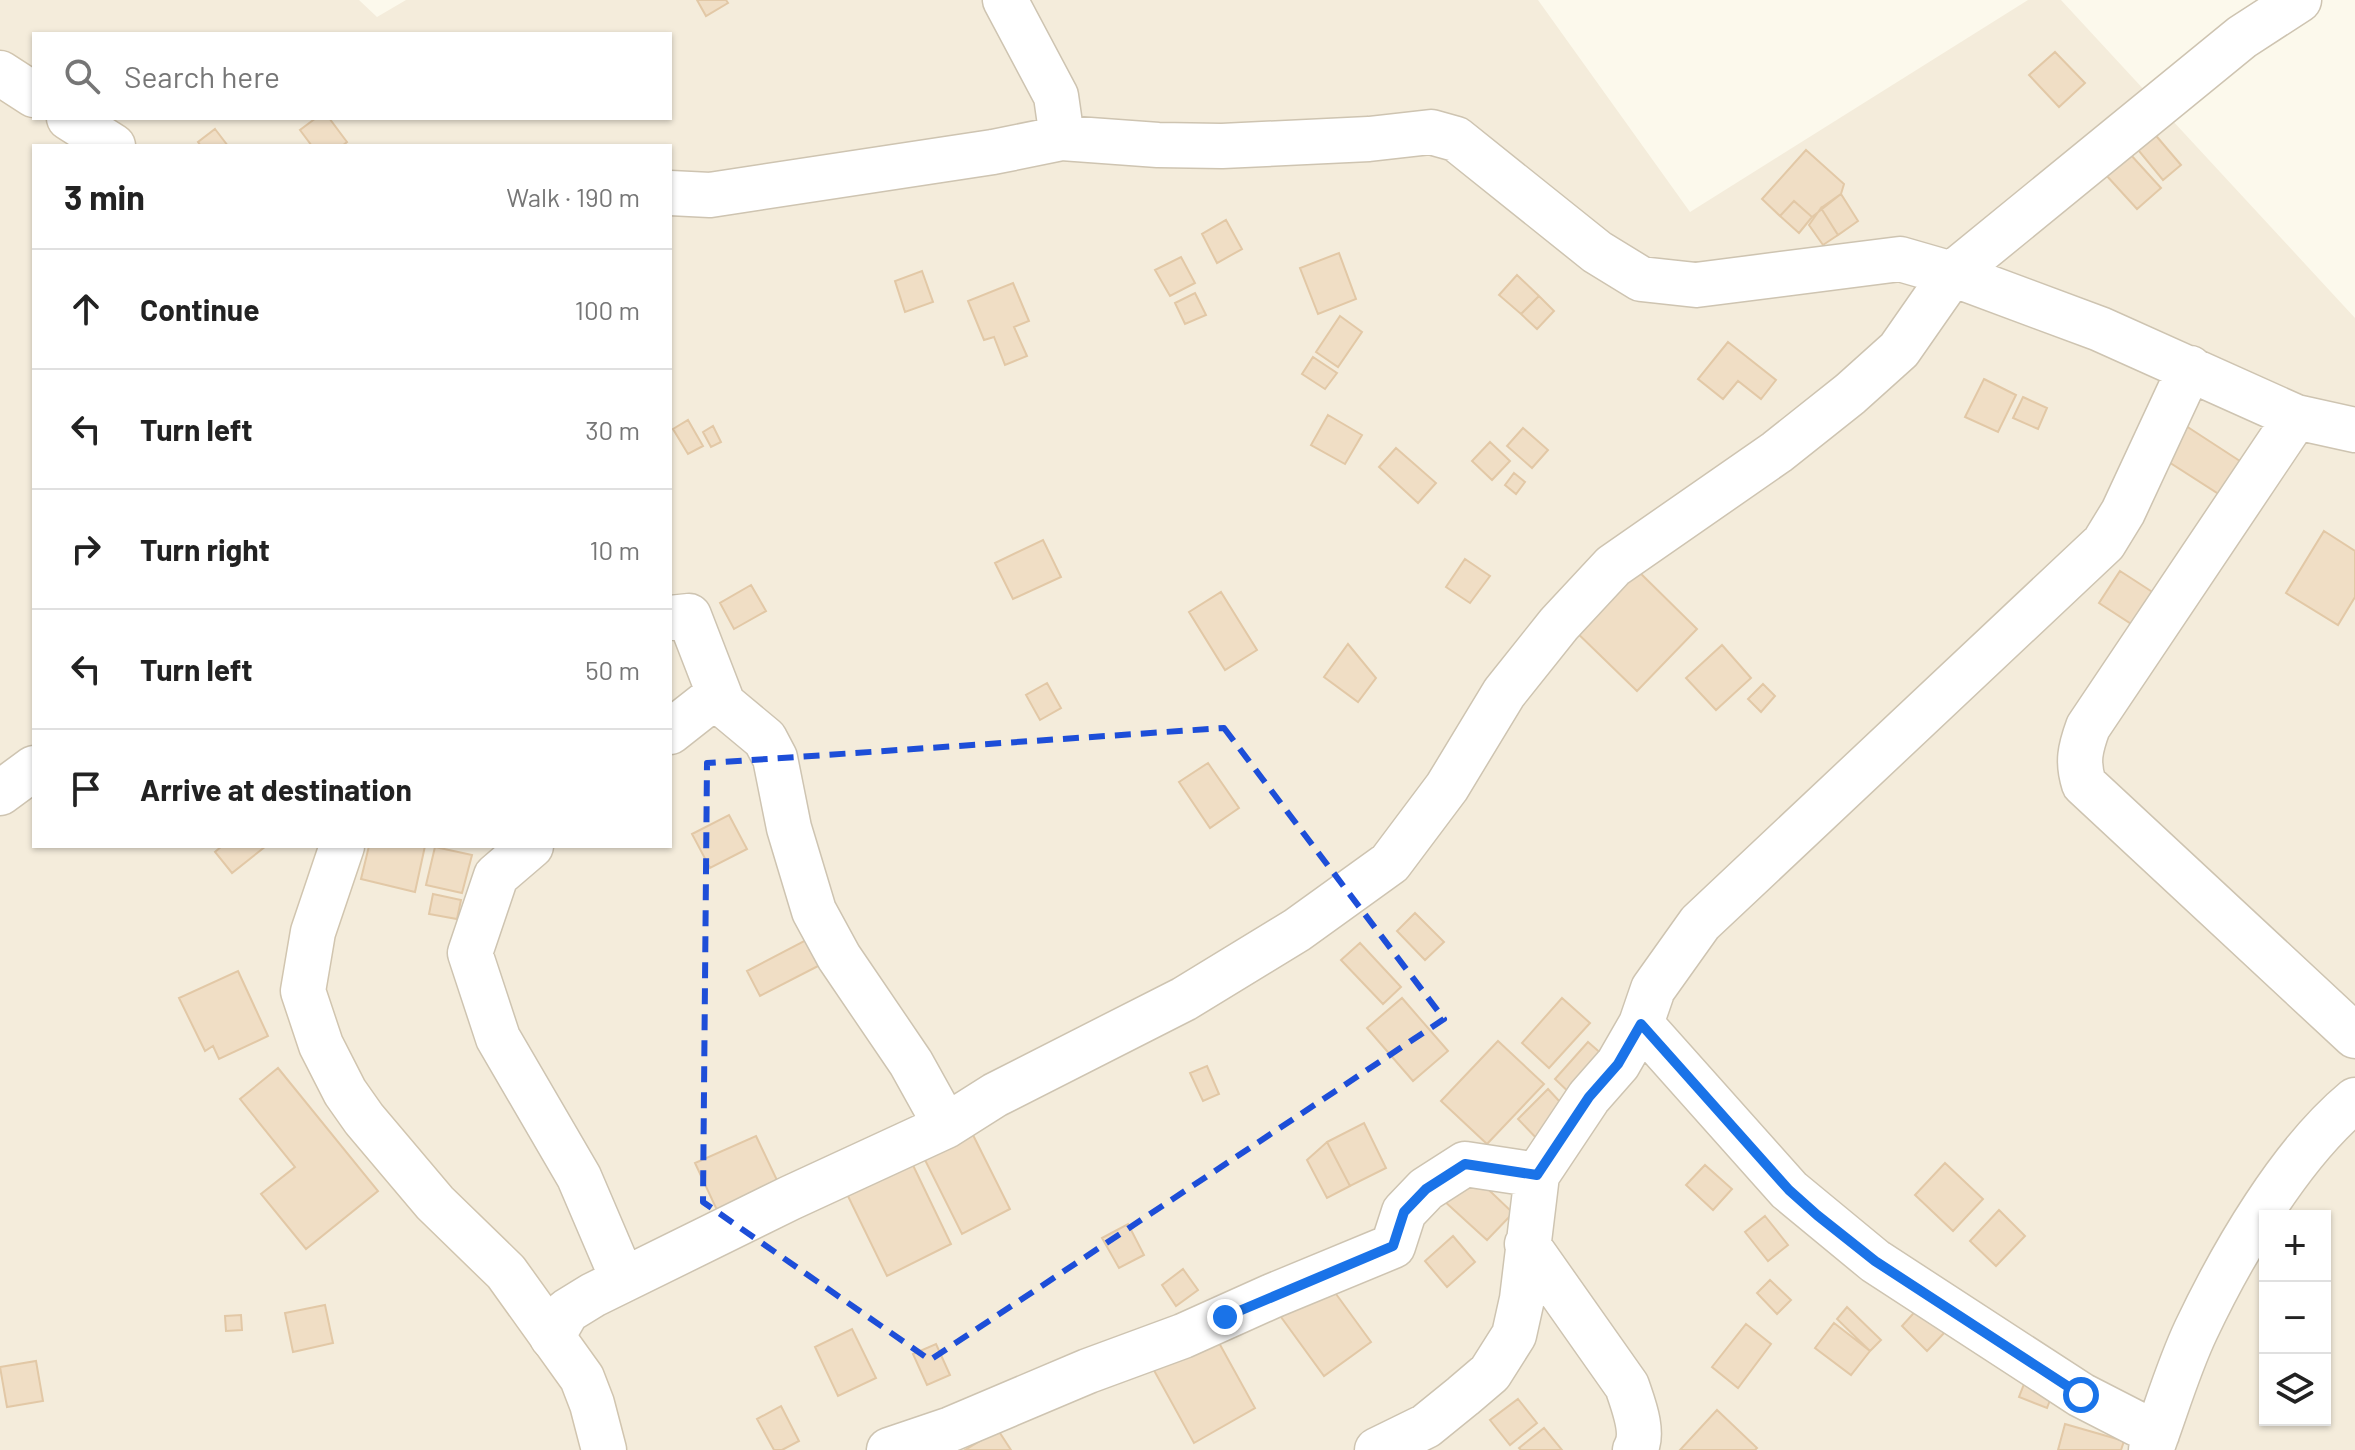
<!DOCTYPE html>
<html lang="en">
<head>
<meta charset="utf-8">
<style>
  body { margin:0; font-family:Barlow,sans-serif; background:#f6f6f6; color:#222 }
  .controls { position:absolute; right:24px; bottom:24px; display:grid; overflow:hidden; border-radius:0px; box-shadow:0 2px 6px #0004 }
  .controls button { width:72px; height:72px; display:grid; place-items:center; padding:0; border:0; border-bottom:2px solid #e0e0e0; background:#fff; color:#222; font:40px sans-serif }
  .stop { position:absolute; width:24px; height:24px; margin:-18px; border:6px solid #1a73e8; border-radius:50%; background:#fff }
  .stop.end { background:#1a73e8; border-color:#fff; box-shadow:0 2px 8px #0008 }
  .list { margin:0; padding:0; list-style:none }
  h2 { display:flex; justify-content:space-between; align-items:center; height:104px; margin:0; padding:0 32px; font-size:34px }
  h2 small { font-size:26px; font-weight:400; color:#767676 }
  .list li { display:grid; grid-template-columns:52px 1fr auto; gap:24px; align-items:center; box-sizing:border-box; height:120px; padding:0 32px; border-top:2px solid #e0e0e0 }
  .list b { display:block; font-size:30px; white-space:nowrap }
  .list em { font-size:26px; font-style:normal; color:#767676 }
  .icon { flex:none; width:44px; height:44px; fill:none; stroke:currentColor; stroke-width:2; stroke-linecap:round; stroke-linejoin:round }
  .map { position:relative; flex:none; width:2355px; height:1450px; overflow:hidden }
  .search { position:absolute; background:#fff; box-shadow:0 2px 6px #0004; left:32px; top:32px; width:640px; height:88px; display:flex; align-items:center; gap:20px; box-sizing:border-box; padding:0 28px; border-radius:0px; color:#767676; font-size:30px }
  .panel { position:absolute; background:#fff; box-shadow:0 2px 6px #0004; left:32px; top:144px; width:640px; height:704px; border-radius:0px }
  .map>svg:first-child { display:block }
</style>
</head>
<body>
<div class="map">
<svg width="2355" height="1450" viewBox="0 0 2355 1450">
  <rect width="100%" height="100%" fill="#fcf9ec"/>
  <path fill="#f4ecdb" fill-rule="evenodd" d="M0,0H359L377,17L406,0H1538L1690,212L2028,0H2061L2355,318V1450H0ZM34,34H670V118H34ZM34,146H670V846H34ZM2265,1216H2325V1420H2265Z"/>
  <path fill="#f0dec5" stroke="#e2c8a6" stroke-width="2" d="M697,0H726L728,3L706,16Z
    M2055,52L2085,83L2059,107L2029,75Z
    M316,118H329L347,142L342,146H312L300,130Z
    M215,129L228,146H201L198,142Z
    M2152,131L2181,165L2163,180L2134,145Z
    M1806,150L1844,184L1841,194L1812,217L1794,201L1780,216L1762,199Z
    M2130,154L2161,188L2137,209L2106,175Z
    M1841,194L1858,221L1838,235L1821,208Z
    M1794,201L1812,217L1799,233L1780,216Z
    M1821,208L1838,235L1823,245L1809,225Z
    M1226,220L1242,249L1217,263L1202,234Z
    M1339,253L1356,299L1318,314L1300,268Z
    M1181,257L1195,283L1170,296L1155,270Z
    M922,271L933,302L905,312L895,281Z
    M1517,275L1539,296L1521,314L1499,295Z
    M1013,283L1029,321L1014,327L1027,356L1005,365L994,337L984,340L968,301Z
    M1195,293L1206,315L1185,324L1175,303Z
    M1539,296L1554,311L1537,329L1521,314Z
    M1340,316L1362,332L1338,367L1316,352Z
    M1728,342L1776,380L1761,399L1738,381L1723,399L1698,379Z
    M1313,357L1337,373L1325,389L1302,374Z
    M1984,379L2016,395L1998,432L1965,417Z
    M2023,397L2047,408L2038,429L2013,418Z
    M1328,415L1362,435L1345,464L1311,445Z
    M688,420L703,446L688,454L673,429Z
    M2183,424L2246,465L2225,498L2161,457Z
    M713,426L721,442L711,447L703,432Z
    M1523,428L1548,450L1532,468L1507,446Z
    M1490,442L1510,461L1492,480L1472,461Z
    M1396,448L1436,483L1418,503L1379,467Z
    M1514,473L1525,482L1516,494L1505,485Z
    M2324,531L2355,551V597L2338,625L2286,593Z
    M1043,540L1061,577L1013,599L995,563Z
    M1465,559L1490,576L1470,603L1446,587Z
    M1630,563L1697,629L1637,691L1570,626Z
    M2120,571L2157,595L2136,627L2099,603Z
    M751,585L766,611L734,629L720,603Z
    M1221,592L1257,650L1225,670L1189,612Z
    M1348,644L1376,678L1358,702L1324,677Z
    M1722,645L1751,678L1716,710L1686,678Z
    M1047,683L1061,708L1040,720L1026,695Z
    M1763,684L1775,696L1761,712L1748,699Z
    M1208,763L1239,808L1210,828L1179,782Z
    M729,815L747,849L710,868L692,834Z
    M222,846H266L232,873L215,852Z
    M369,846H425L415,892L361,879Z
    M435,847L472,855L462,893L426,885Z
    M433,894L461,900L457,919L429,914Z
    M1415,913L1444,942L1425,960L1397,931Z
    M808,939L822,964L760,996L747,971Z
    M1360,943L1401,987L1383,1004L1341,960Z
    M238,971L268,1036L219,1059L213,1046L205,1051L179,998Z
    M1402,998L1448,1051L1413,1081L1367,1028Z
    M1562,998L1590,1023L1549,1068L1522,1043Z
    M1498,1041L1544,1084L1487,1144L1441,1101Z
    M1588,1042L1611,1062L1577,1100L1555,1079Z
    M1207,1066L1219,1094L1203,1101L1190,1073Z
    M278,1068L378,1191L306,1249L261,1194L295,1167L240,1099Z
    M1548,1089L1572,1115L1542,1144L1518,1119Z
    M1364,1123L1386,1168L1350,1186L1327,1142Z
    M971,1131L1010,1209L962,1234L922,1154Z
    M756,1136L784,1195L723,1223L695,1163Z
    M1327,1142L1350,1186L1327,1198L1307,1160Z
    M909,1157L951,1244L887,1276L844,1188Z
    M1945,1163L1983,1199L1953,1231L1915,1195Z
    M1705,1165L1732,1189L1713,1210L1686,1185Z
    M1470,1172L1513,1213L1487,1240L1443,1200Z
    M1999,1210L2025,1236L1996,1266L1970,1241Z
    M1765,1216L1788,1245L1768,1261L1745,1232Z
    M1128,1224L1144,1255L1119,1268L1102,1238Z
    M1453,1236L1475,1262L1447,1287L1425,1261Z
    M1183,1269L1198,1290L1176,1306L1162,1285Z
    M1770,1280L1791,1300L1777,1314L1757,1293Z
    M1328,1283L1371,1342L1324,1376L1281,1317Z
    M325,1305L333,1343L293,1352L285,1313Z
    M1921,1305L1947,1330L1927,1351L1902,1326Z
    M1847,1307L1881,1340L1870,1351L1837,1319Z
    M241,1315L242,1330L226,1331L225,1316Z
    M1834,1323L1870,1351L1851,1375L1815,1348Z
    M1746,1324L1771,1344L1738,1388L1712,1367Z
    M852,1329L876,1378L838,1396L815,1347Z
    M1213,1332L1255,1408L1194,1443L1151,1365Z
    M936,1344L950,1375L927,1385L913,1354Z
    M36,1361L43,1401L7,1407L0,1367Z
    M2026,1379L2054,1390L2047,1408L2019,1397Z
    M1518,1399L1537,1423L1510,1445L1490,1420Z
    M781,1406L799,1441L782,1450H774L757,1419Z
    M1717,1410L1757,1448L1755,1450H1680Z
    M2065,1424L2124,1441L2121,1450H2058Z
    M1544,1428L1562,1450H1521L1519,1448Z
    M998,1430L1011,1450H965Z"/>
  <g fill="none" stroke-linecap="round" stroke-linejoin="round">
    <g stroke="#cec4b1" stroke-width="47">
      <path id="street" d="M1005,0L1056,96L1062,138
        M670,193L710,195L993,152L1062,138L1158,145L1222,146L1369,139L1431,132L1456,139L1597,252L1641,279L1696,285L1900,259L1952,274L2100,329L2296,417L2355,430
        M2296,417L2088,727C2080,749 2077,762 2084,784L2355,1036
        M670,618L689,616L723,704L765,739L775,758L789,828L814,911L839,957L911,1063L946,1126
        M670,732L717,695
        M0,793L34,768
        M531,846L496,876L470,953L498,1038L579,1177L623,1280
        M1641,1024L1789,1190L1875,1261L2081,1395L2157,1434
        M1527,1244L1627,1386C1633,1404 1645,1433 1635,1450
        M552,1337L567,1311L593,1295L790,1198L946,1126L995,1095L1184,999L1297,930L1390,863L1447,787L1504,693L1559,624L1613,566L1777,452L1850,394L1899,350L1952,274L2242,37L2299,0
        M889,1450L951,1429L1088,1371L1183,1336L1272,1296L1393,1246L1404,1212L1426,1189L1465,1164L1537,1175L1589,1097L1618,1064L1641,1024L1653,989L1700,923L2104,543L2123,512L2190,368
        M1377,1450L1426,1426L1463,1396L1490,1373L1514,1335L1522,1299L1537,1175
        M2151,1450C2166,1410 2178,1368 2196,1330C2232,1254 2290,1154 2355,1100"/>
    </g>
    <g stroke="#d1c5af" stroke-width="47">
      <path id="secondary" d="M0,73L34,95
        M69,118L113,146
        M342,846L313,932L303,991L321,1045L345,1092L364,1119L435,1203L506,1272L582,1378L592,1404L604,1450"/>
    </g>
    <use href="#street" stroke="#fff" stroke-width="44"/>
    <use href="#secondary" stroke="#fff" stroke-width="44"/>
  </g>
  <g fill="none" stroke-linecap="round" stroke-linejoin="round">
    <path stroke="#1a73e8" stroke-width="10" d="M1225,1317L1393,1246L1404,1212L1426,1189L1465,1164L1537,1175L1589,1097L1618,1064L1641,1024L1789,1190L1817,1215L1875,1261L2081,1395"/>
  </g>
  <path fill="none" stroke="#1d4ed8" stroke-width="6" stroke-dasharray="16 10" stroke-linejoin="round" d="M1224,728L1444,1019L930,1360L703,1202L707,763Z"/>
</svg>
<div class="controls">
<button>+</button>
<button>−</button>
<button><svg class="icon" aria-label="layers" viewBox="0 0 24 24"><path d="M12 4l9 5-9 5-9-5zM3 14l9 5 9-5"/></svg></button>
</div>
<div class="stop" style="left:2081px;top:1395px"></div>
<div class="stop end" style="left:1225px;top:1317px"></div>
<div class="search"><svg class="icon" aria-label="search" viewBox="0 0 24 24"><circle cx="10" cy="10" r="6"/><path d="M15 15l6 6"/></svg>Search here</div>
<section class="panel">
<h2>3 min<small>Walk · 190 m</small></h2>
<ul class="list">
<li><svg class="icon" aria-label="ahead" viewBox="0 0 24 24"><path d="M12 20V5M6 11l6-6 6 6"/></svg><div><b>Continue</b></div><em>100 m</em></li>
<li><svg class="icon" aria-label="left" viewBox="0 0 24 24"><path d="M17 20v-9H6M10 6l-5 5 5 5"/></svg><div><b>Turn left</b></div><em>30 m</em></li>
<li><svg class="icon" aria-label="right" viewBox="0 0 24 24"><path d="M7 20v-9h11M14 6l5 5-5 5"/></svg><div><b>Turn right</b></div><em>10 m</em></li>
<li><svg class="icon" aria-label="left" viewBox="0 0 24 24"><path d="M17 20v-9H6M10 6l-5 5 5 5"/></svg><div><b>Turn left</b></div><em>50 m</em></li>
<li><svg class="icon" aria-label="arrive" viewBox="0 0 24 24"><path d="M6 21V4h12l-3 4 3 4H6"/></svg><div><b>Arrive at destination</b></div></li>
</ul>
</section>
</div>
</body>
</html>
